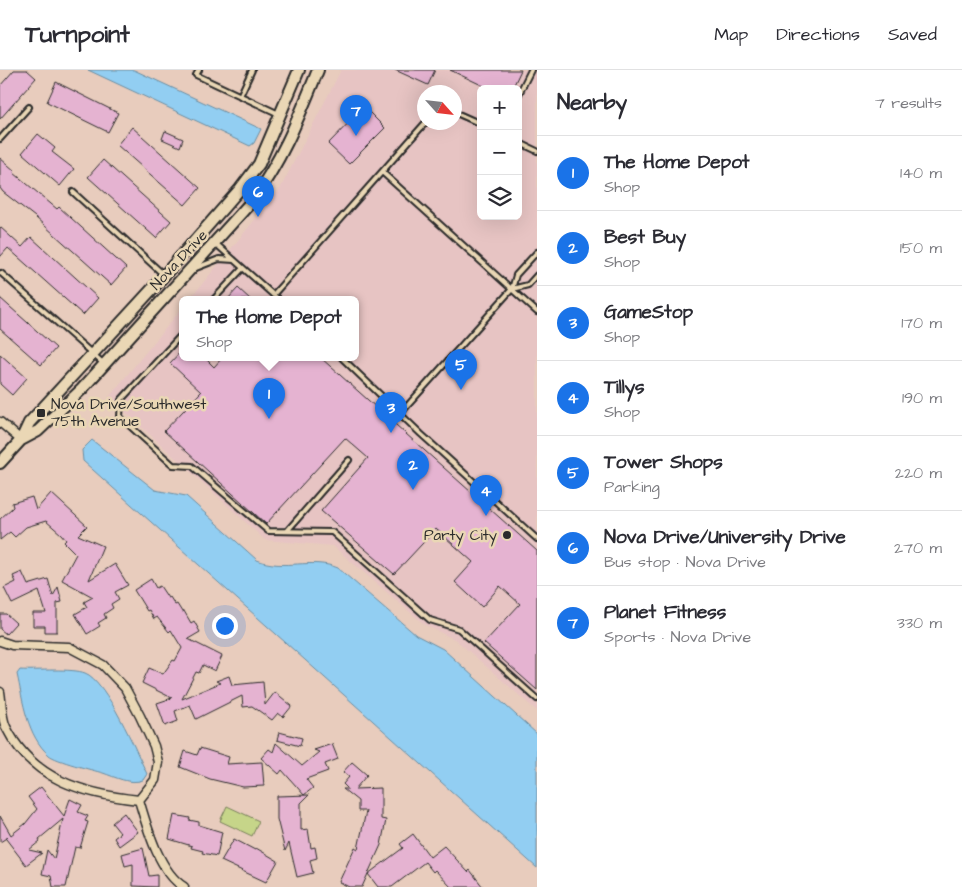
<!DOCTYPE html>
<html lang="en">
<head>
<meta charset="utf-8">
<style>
  body { margin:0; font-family:"Architects Daughter",sans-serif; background:#f2f2f3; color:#2b2b33 }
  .controls { position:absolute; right:15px; top:15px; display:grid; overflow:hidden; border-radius:8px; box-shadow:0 5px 20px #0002 }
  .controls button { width:45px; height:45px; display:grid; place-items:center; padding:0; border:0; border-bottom:1px solid #e1e1e2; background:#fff; color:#2b2b33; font:25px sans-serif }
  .compass { position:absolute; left:417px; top:15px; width:45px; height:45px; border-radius:50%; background:#fff; box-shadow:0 5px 20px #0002; rotate:117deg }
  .you { position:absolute; left:224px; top:555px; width:18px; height:18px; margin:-12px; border:4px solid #fff; border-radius:50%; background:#1a73e8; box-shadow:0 0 0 8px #1a73e833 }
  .badge { display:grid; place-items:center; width:32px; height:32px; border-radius:50%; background:#1a73e8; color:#fff; font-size:16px; font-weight:700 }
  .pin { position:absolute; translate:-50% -41px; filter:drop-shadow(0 1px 2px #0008) }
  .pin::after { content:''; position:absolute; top:26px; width:18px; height:15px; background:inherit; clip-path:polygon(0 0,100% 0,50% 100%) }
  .popup { position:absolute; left:179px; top:226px; width:180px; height:65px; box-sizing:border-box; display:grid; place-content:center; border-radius:8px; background:#fff; filter:drop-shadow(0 1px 4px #0005); font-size:16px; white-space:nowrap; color:#7c7c81 }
  .popup b { font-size:19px; color:#2b2b33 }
  .popup::after { content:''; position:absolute; left:50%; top:100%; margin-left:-10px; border:10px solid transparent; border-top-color:#fff }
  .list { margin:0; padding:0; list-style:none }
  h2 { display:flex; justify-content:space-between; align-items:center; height:65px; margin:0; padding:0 20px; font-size:21px }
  h2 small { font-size:16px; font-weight:400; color:#7c7c81 }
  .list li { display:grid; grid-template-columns:32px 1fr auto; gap:15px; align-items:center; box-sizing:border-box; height:75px; padding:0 20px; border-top:1px solid #e1e1e2 }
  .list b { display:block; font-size:19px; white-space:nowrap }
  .list p { margin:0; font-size:16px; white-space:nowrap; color:#7c7c81 }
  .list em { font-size:16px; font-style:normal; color:#7c7c81 }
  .icon { flex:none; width:28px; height:28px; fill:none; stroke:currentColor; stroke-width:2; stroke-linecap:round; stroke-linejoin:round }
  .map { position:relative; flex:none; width:537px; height:817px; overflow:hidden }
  header { display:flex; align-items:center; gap:30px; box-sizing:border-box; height:70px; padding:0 25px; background:#fff; border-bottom:1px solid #e1e1e2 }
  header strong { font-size:24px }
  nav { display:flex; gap:28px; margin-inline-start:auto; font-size:18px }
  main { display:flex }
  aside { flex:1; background:#fff }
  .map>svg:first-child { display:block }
</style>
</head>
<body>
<header>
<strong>Turnpoint</strong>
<nav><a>Map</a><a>Directions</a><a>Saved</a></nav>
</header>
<main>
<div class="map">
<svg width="537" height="817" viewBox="0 0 537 817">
  <rect width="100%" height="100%" fill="#e8ccbd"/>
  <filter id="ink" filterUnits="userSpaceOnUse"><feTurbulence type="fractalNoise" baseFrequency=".02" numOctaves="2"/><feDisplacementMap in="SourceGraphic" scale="10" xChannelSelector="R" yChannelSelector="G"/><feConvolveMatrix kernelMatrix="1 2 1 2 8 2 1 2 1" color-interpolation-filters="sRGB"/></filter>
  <g filter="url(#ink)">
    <path fill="#e7c4c3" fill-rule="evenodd" d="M341,0H537V641L456,570L425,555L333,476L265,470L109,327L183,237V288H355V230H189L280,119ZM481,19H518V146H481ZM424,22H454V52H424Z"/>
    <path fill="#c6d589" stroke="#78805a" d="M227,736L259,751L252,766L220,751Z"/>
    <path fill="#92cef2" stroke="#698da2" d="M88,0H134L261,59L254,73L250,76Z
      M92,370L155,420L186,426L257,490C283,501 312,487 338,498L416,565L443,579L537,664V798L83,391L82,380Z
      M20,600C36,601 73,598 85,603C106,610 137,683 147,704L143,710C130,715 115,707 103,703C92,700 56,691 49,685C27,666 23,631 17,604Z"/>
    <path fill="#e5b3d1" stroke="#2b2b2b" d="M14,0H27L36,8L0,49V16Z
      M395,0H435L428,15Z
      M450,0H521L512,19H490Z
      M56,12L118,43L108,62L47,32Z
      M364,37L385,58L349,94L328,74Z
      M132,57L200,118L185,135L117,75Z
      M165,61L183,69L180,77L162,69Z
      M38,64L55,78L52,82L74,99L60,116L22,83Z
      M0,88L15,101L14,103L57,139L59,137L126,198L111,215L35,147L3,122L0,118Z
      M103,90L171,151L156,168L88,107Z
      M0,157L22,177L31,167L98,228L83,245L8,178L0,187Z
      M238,218L251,230H227Z
      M0,228L56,278L41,295L0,259Z
      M183,279V288H205L214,297L222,288H321L537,481V620L484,573L520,534L500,516L482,537L455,512L473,492L436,459L394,504L321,441L368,388L345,368L266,454L164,361L201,322L170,293Z
      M0,284L27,308L12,325L0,314Z
      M51,423L87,456L78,465L103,476L89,510L115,494L128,515L115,522L119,529L111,534L113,538L104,544L106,548L98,553L100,556L87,564L75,544L87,537L84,532L93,527L62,510L76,484L64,472L66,470L61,464L46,451L26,457L15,467L10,462L0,470V449L13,437L12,433L32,427L36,440Z
      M22,502L28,515L48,509L53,526L58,517L62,532L57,533V562H45V556H33V543H46L39,521L12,534L4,518L16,512L13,506Z
      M151,509L156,518L160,516L168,528L170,527L175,535L177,534L182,542L184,541L191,553L194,551L200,562L188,569L222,586L215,601L203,595L199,603L196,602L182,629L220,613L216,611L229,606L232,615L263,612L265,635L275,622L292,636L283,647L278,643L272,650L252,636L243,637L242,626L196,649L190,635L175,641L178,651L165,656L157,633L172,628L142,613L149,598L163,604L173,590L175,591L182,578L171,560L169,562L157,547L154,549L149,540L147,541L134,520Z
      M0,544H6L16,553L6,564L0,559Z
      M279,662L302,668L300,676L277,670Z
      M276,673L302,696L319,682L314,680L332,674L338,689L325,694L328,701L306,709L313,718L304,725L282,700L279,704L261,688L269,679L273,682Z
      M200,678L229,687L227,694L262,692L264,716L243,717L210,709L180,697L185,681L197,685Z
      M352,692L367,705L355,719L381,718V749L386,750L381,775L362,817H349L339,812L355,777L358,779L366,741H358V731L343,719H348L343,714L349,707L343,702Z
      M41,717L64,746L70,729L82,735L78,742L88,746L85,751L88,752L80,778L75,777L66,817H53L51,806L42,804L47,780L54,789L63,749L39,769L40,771L29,780L42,783L26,795L6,769L8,767L0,772V746L11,765L25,754L37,739L28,727Z
      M309,725L301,733V760L308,759L311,778L315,777L317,788L310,790L313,803L297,807L289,773L285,781L277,749V726Z
      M124,743L138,762L119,776L114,768L120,763L112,753Z
      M174,745L190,748L189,750L199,752V755L222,762L217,786L202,783L203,781L191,778L192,776L169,769Z
      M413,764L430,787L444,776L468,802L470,800L483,817H451L435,800L433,802L425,792L392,817H378L368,804L403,778L400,774Z
      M234,769L255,780L256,778L278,791L266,812L221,791Z
      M143,778L149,806L157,805V817L133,816V794L125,796L122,784Z"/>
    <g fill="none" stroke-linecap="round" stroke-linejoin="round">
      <g stroke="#2b2b2b" stroke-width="8">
        <path id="service" d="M199,0L196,5L279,44
          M240,26L252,0
          M518,26L531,0
          M454,42L481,54
          M0,69L29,37
          M518,72L537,81
          M382,102L537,242
          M73,122L164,205
          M215,173L279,230
          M196,198L219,189L234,190
          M1,203L104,294
          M512,219L528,215L537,205
          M273,225L426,52
          M213,230L243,198
          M183,263L121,330L120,347L173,395L192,396L268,461L332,462L430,550L459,559L537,629
          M342,288L421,364L537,469
          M400,344L512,219L516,205L537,182
          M287,461L349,390"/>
      </g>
      <g stroke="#2b2b2b" stroke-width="11">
        <path id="minor" d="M0,352L21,370
          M0,571L12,575L69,577L103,595L125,618L140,646L154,676L158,692L155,710L139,730C84,724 32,710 6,657C1,647 2,633 0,622
          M139,730C147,757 159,802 184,817"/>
      </g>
      <g stroke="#2b2b2b" stroke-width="14">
        <path id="tertiary" d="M21,370L38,361L82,319L252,131C283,88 298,49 318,0
          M0,393L21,370L29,353L154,217L240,119L259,94L299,0"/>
      </g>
      <use href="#service" stroke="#ead7b5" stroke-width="4"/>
      <use href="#minor" stroke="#ead7b5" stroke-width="8"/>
      <use href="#tertiary" stroke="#ead7b5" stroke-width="10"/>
    </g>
  </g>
  <g fill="#2b2b2b" stroke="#ead7b5" stroke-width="2">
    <rect x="36" y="338" width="10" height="10" rx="2.5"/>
    <circle cx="507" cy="465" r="5"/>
  </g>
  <g text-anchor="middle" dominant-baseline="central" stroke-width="5" stroke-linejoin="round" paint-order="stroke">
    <g font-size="15" fill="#2b2b2b" stroke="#ead7b5">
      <text transform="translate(179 190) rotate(-47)">Nova Drive</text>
    </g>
    <g font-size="15" fill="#2b2b2b" stroke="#ead7b5" text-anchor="start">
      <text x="51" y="334">Nova Drive/Southwest<tspan x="51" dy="17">75th Avenue</tspan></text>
      <text x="497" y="465" text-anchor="end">Party City</text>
    </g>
  </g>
</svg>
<div class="controls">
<button>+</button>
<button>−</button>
<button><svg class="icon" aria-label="layers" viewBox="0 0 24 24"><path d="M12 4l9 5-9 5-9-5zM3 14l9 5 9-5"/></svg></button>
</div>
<svg class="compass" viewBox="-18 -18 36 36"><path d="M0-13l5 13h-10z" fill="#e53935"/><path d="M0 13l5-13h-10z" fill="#7c7c81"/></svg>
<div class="you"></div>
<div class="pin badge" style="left:269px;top:349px">1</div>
<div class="popup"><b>The Home Depot</b>Shop</div>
<div class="pin badge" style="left:413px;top:420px">2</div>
<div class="pin badge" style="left:391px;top:363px">3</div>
<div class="pin badge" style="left:486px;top:446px">4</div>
<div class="pin badge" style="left:461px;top:320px">5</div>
<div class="pin badge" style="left:258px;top:147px">6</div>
<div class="pin badge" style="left:356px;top:66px">7</div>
</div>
<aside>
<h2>Nearby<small>7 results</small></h2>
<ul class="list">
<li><span class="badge">1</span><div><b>The Home Depot</b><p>Shop</p></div><em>140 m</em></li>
<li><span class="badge">2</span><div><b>Best Buy</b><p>Shop</p></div><em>150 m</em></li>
<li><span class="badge">3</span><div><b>GameStop</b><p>Shop</p></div><em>170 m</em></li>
<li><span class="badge">4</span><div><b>Tillys</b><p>Shop</p></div><em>190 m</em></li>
<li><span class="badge">5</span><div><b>Tower Shops</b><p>Parking</p></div><em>220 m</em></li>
<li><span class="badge">6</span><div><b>Nova Drive/University Drive</b><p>Bus stop · Nova Drive</p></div><em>270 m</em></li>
<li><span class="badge">7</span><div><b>Planet Fitness</b><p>Sports · Nova Drive</p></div><em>330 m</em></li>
</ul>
</aside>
</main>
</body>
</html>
